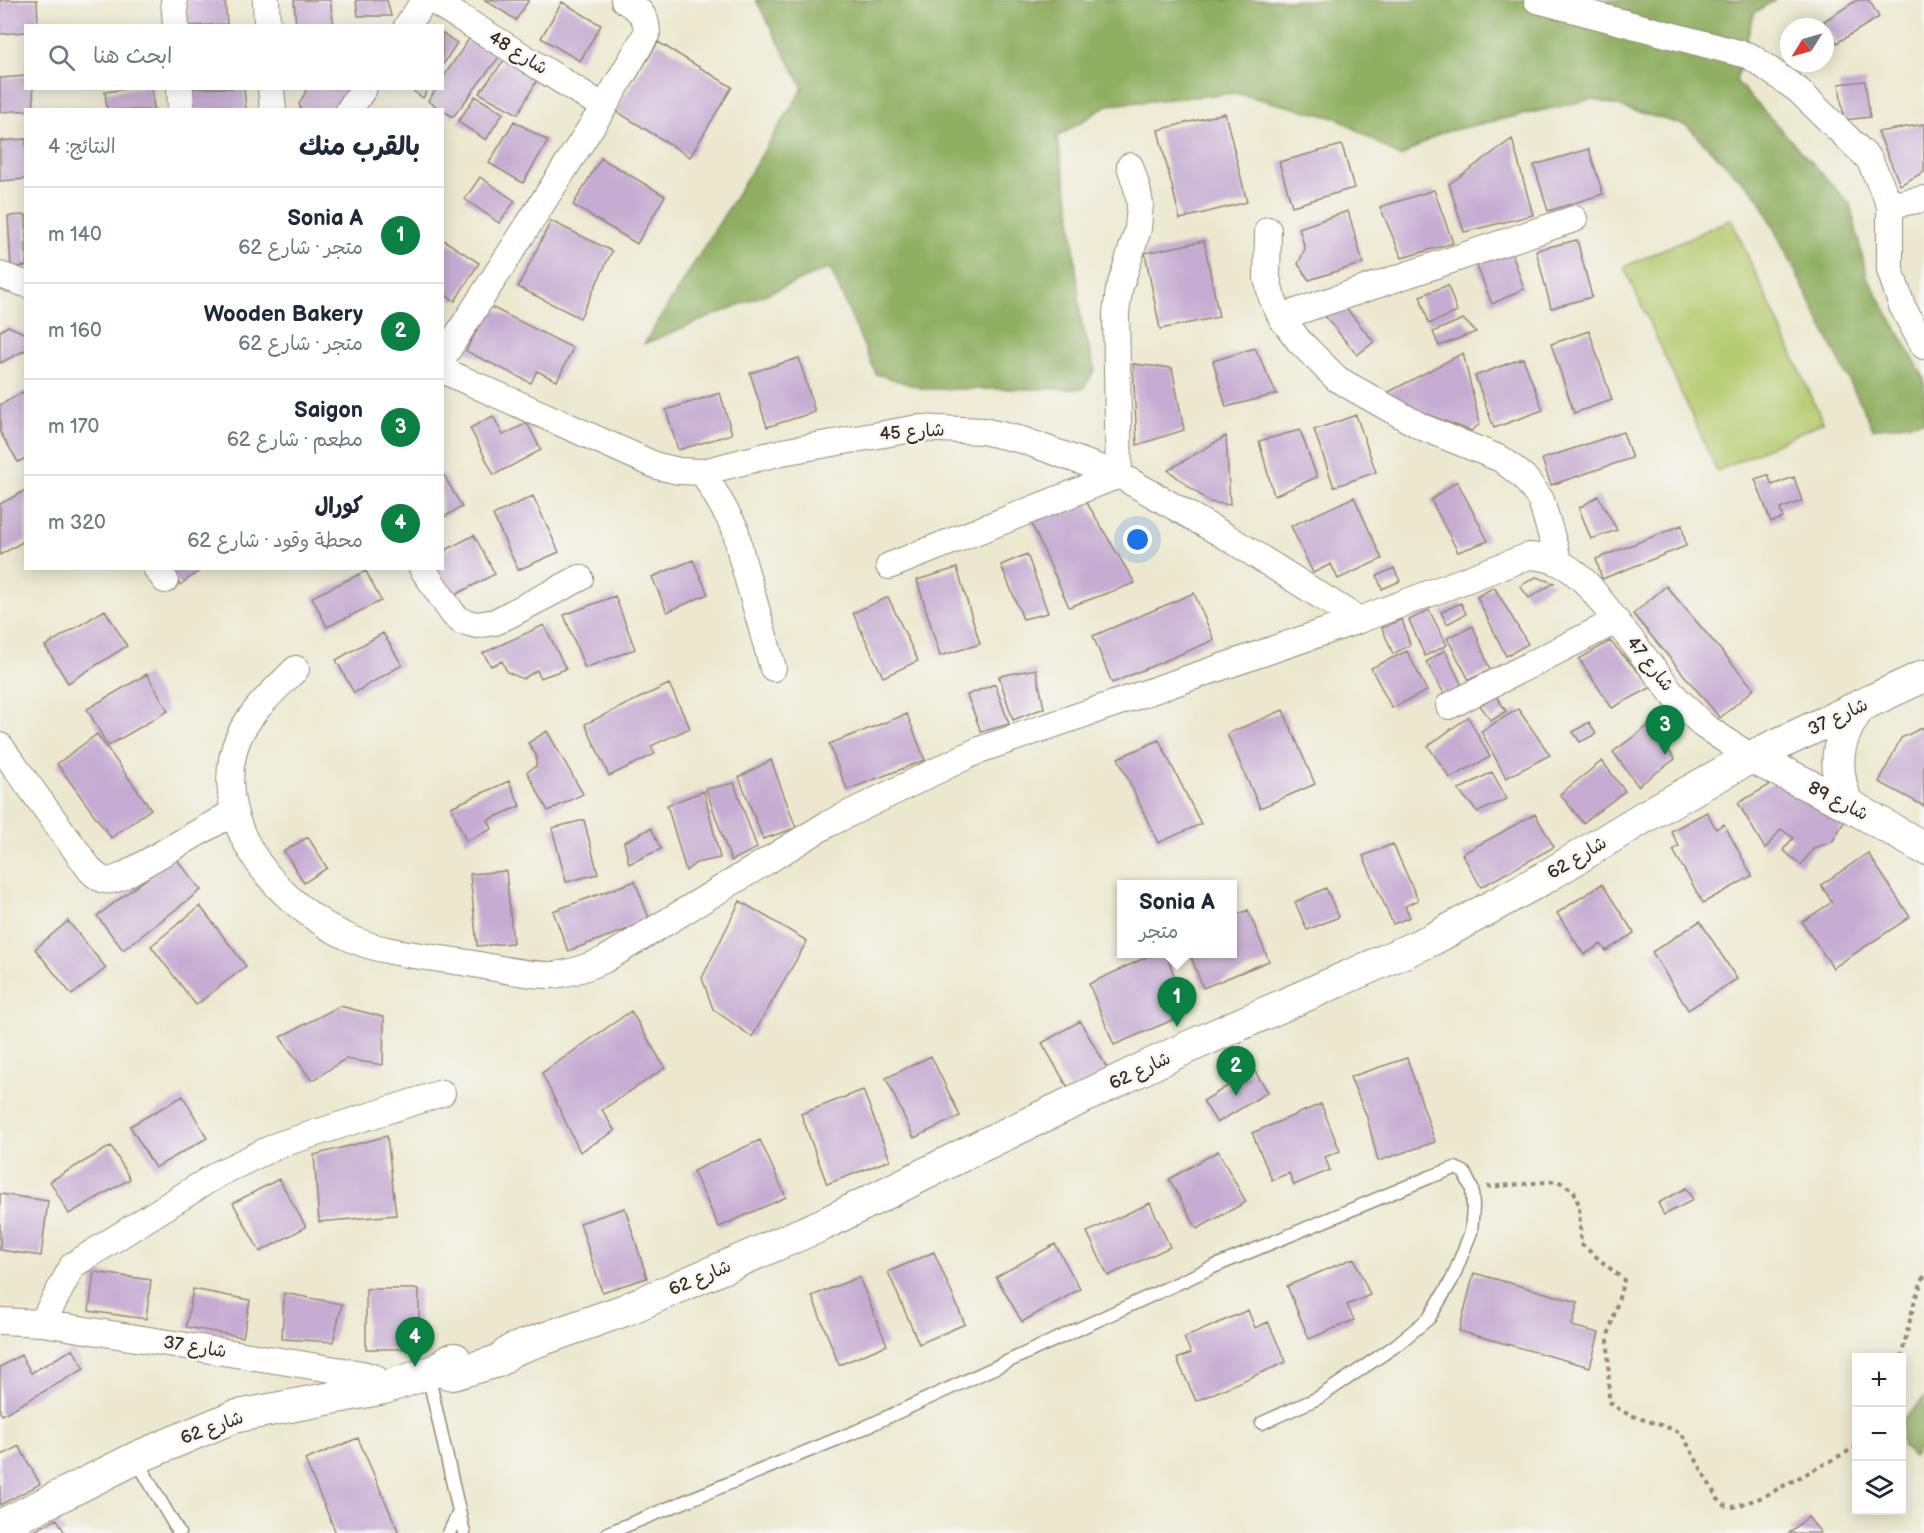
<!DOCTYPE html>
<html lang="ar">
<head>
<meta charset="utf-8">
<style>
  body { margin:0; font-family:"Balsamiq Sans","Playpen Sans Arabic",sans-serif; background:#f2f2f3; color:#1f2937; direction:rtl }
  .controls { position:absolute; right:18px; bottom:18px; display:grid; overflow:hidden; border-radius:0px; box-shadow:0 3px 15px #0003 }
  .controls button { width:54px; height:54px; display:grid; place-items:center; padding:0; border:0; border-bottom:2px solid #e0e1e3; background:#fff; color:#1f2937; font:30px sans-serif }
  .compass { position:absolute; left:1780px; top:18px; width:54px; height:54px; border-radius:50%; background:#fff; box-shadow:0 3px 15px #0003; rotate:233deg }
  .you { position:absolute; left:1138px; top:540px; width:21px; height:21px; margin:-15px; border:4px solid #fff; border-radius:50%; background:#1a73e8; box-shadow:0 0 0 9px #1a73e833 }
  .badge { display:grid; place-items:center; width:39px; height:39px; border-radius:50%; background:#0b8043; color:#fff; font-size:20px; font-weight:700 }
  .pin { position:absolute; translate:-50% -50px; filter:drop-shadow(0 2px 3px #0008) }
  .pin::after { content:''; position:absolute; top:32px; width:21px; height:18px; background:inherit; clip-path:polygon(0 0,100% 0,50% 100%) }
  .popup { position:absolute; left:1117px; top:880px; width:120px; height:78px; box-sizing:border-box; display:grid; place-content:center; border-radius:0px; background:#fff; filter:drop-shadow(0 2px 4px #0005); font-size:20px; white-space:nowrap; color:#747a83 }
  .popup b { font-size:22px; color:#1f2937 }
  .popup::after { content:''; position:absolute; left:50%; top:100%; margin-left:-12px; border:12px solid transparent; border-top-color:#fff }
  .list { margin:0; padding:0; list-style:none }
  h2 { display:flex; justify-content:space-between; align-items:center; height:78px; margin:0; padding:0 24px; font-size:26px }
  h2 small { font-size:20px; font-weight:400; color:#747a83 }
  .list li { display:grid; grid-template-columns:39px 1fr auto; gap:18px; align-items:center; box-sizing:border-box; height:96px; padding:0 24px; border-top:2px solid #e0e1e3 }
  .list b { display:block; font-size:22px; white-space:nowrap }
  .list p { margin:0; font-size:20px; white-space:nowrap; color:#747a83 }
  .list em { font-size:20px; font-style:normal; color:#747a83 }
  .icon { flex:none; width:33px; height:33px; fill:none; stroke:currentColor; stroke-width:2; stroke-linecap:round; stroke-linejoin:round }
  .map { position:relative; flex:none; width:1924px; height:1533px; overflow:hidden; direction:ltr }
  .search { position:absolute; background:#fff; box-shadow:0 3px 15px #0003; left:24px; top:24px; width:420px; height:66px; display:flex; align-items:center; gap:15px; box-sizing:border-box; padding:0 21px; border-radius:0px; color:#747a83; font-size:22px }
  .panel { position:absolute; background:#fff; box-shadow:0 3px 15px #0003; left:24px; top:108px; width:420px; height:462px; border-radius:0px; direction:rtl }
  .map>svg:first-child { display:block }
</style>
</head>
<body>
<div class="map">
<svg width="1924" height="1533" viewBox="0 0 1924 1533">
  <rect width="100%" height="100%" fill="#f6f6f2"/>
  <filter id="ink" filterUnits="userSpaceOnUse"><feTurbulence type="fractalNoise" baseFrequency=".0167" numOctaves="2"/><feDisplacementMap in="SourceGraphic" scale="12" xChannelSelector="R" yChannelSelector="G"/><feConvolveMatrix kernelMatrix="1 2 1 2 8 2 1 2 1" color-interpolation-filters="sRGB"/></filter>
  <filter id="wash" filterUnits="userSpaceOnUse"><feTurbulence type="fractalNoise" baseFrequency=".008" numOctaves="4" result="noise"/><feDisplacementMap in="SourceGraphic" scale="24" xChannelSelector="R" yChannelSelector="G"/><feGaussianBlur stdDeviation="1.35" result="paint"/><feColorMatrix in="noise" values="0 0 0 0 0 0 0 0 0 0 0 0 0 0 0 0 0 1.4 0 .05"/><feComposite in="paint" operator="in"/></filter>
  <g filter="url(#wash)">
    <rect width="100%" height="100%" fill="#ece8cf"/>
    <path fill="#b6cb6f" stroke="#787a46" stroke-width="1.5" d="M1731,219L1823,422L1717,471L1624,267Z"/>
    <path fill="#90af62" stroke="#666c40" stroke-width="1.5" d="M756,0H1775L1754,13L1736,81L1850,204L1867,276L1924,378V421L1873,429L1759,198L1687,126L1593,99L1440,133L1400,157L1339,119L1235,93L1108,105L1057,137L1070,206L1081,319L1095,370L1083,389H924L876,374L830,268L644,344L803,88Z
      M1924,1398V1442L1913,1457L1902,1446V1421Z"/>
    <g id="blocks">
      <path fill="#c6acd2" d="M0,0H37L38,26H26V32L0,34Z
        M186,0H225L227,24L188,26Z
        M294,0H330L334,26H296Z
        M356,0H387L391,16H358Z
        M485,0H529L516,20Z
        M1857,0H1869L1879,17L1837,43L1824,21Z
        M562,2L601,25L580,61L541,38Z
        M442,33L457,43L442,66Z
        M471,36L499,57L453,117L428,101L437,88H442V79Z
        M658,42L732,87L690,157L616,111Z
        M506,58L537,80L518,114L479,93Z
        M26,76V88H33L34,110L0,112V78Z
        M1865,81L1870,117L1844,120L1839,84Z
        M135,88H152L154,110H107L105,92Z
        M191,88H244L246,110H194Z
        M303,88H349L334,110H301L299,104L306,91Z
        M409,88H428L423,98Z
        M475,96L503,113L486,140L458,122Z
        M1225,113L1247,202L1180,219L1158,130Z
        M514,121L548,141L523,183L489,163Z
        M1924,124V172L1900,185L1878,132Z
        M26,139V179L0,181V141Z
        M1512,139L1533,215L1464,232L1449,184Z
        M1342,145L1354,188L1292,206L1279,162Z
        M1589,149L1603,194L1548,211L1534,165Z
        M601,158L665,196L637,244L573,205Z
        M480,177L515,201L499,223L465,199Z
        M1434,190L1453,243L1402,258L1380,207Z
        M1348,211L1363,263L1309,280L1298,264L1305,249L1299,228Z
        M26,215V266L11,267L8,216Z
        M551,221L612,251L580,318L518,287Z
        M442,239L479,263L455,301L442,293Z
        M1577,240L1592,297L1551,308L1536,250Z
        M1204,241L1219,317L1160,329L1145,253Z
        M1510,247L1524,289L1492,304L1477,266Z
        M1448,285L1457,312L1429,324L1420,296Z
        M1341,302L1374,342L1357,355L1324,315Z
        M489,306L573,348L557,381L537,371L531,383L466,351Z
        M1463,319L1476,332L1439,346L1433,332Z
        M8,326L26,334V350L0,363V331Z
        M1589,331L1612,400L1574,413L1551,344Z
        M1255,348L1277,394L1226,407L1213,361Z
        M1463,353L1480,424L1471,431L1400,404L1387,393Z
        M799,358L815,412L767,427L750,373Z
        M1523,358L1543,410L1494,428L1475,376Z
        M1133,364L1172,368L1184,430L1137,445Z
        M26,390V458L18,462L0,432V405Z
        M720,393L732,434L678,450L666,410Z
        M1356,415L1376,472L1334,487L1314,430Z
        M493,416L503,435L527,423L541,450L494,475L470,428Z
        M1300,430L1317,477L1274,496L1259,441Z
        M1623,432L1632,458L1551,485L1542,459Z
        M1226,436L1230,505L1209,502L1168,470Z
        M442,472L462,507L442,518Z
        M1768,475L1772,485L1794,477L1802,501L1780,509L1783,518L1771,522L1755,479Z
        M1457,481L1488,541L1458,552L1431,500Z
        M26,490V540L0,555V504Z
        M533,496L559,552L518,570L493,515Z
        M1598,496L1617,530L1591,539L1579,508Z
        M1354,497L1382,559L1338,579L1331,564L1313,573L1291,526Z
        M1084,498L1135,583L1069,607L1029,518Z
        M1682,525L1686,546L1602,579L1596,559Z
        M474,535L495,574L453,596L438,568H442V552Z
        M1027,554L1048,613L1023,619L1001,565Z
        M693,560L708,594L667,612L652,577Z
        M168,568H203L180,585Z
        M957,568L980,644L940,656L917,580Z
        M1394,568L1400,581L1382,589L1377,576Z
        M366,571L381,601L327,627L312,597Z
        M1536,577L1554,583L1529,598L1520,586Z
        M1666,586L1754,689L1720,718L1633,614Z
        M1494,587L1528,644L1506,656L1477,597Z
        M1194,593L1214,640L1112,683L1093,636Z
        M615,596L635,649L585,668L564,615Z
        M888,597L918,661L883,677L853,613Z
        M1461,603L1466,614L1447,624L1441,612Z
        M105,610L127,646L68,683L45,646Z
        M1429,610L1447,645L1425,656L1409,620Z
        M1402,619L1410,645L1393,654L1382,628Z
        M544,625L566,669L540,678L537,670L523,679L507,672L502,661L491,666L483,653Z
        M1473,626L1490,670L1469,680L1447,638Z
        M383,633L402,665L354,693L336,660Z
        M1610,641L1652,687L1612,708L1579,659Z
        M1445,650L1461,684L1445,695L1426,662Z
        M1407,651L1427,691L1392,708L1371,668Z
        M1036,669L1044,708L1013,720L999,676Z
        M147,674L168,711L108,746L87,709Z
        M669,684L690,728L651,746L655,754L609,776L585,724Z
        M995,684L1009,724L981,732L967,695Z
        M1496,696L1506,711L1491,721L1479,704Z
        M1518,709L1550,755L1506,778L1481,731Z
        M1283,710L1315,784L1260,808L1227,734Z
        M907,714L925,760L847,790L829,744Z
        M1468,717L1490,757L1450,778L1428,746Z
        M1589,722L1596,734L1580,742L1573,732Z
        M1649,725L1675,759L1638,786L1613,752Z
        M1924,727V806L1879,782L1901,738Z
        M547,731L583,794L548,811L527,772L536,766V755L528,743Z
        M97,734L151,809L111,838L57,764Z
        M1159,740L1201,824L1158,843L1118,758Z
        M771,760L796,828L763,839L739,777Z
        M1602,761L1625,791L1583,823L1560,794Z
        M1492,772L1507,799L1478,812L1458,790Z
        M509,781L520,806L488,820L492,829L466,841L451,807Z
        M734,783L757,848L731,861L706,789Z
        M1773,783L1846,819L1832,842L1814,848L1801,865L1783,850L1793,838L1781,829L1765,849L1738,803Z
        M704,791L720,858L696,863L686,871L667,805Z
        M1707,812L1716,829L1724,824L1752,876L1703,903L1673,850L1679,846L1671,831Z
        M1535,814L1554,847L1481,887L1462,854Z
        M584,820L598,874L566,882L552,828Z
        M651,828L661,849L629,864L624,842Z
        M308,837L327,868L304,883L284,851Z
        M1393,844L1418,900L1405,906L1410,917L1393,924L1363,856Z
        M1868,853L1910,917L1833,968L1802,922L1832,902L1821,885Z
        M175,857L201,890L123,950L97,916Z
        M506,871L513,943L477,946L470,874Z
        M635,881L650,921L568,951L553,911Z
        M1602,884L1634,933L1606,951L1601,944L1584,955L1557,913Z
        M1326,888L1339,917L1307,930L1295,902Z
        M740,901L807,941L752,1037L713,1009L702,978Z
        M200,906L246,966L196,1005L151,946Z
        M1248,910L1269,961L1203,988L1190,954H1232V917Z
        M68,921L106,968L72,995L35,949Z
        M1700,921L1737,979L1688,1010L1652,952Z
        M1153,954H1166L1189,1013L1114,1045L1089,984Z
        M340,1006L384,1017L383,1065L345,1059L312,1081L280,1037Z
        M631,1011L665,1068L602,1110L615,1131L580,1152L542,1073Z
        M1080,1021L1109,1071L1071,1093L1042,1043Z
        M931,1056L960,1116L914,1138L886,1078Z
        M1407,1058L1435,1142L1378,1161L1367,1117L1350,1077Z
        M1254,1070L1268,1092L1217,1123L1203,1101Z
        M863,1090L890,1160L827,1184L801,1114Z
        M183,1096L207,1138L155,1168L130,1126Z
        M1321,1104L1340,1151L1325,1157L1330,1170L1294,1185L1289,1173L1272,1180L1252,1133Z
        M387,1136L396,1215L319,1222L314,1155Z
        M760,1140L786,1197L719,1227L693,1171Z
        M111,1146L130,1179L69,1214L50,1181Z
        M1218,1151L1246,1202L1197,1229L1169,1179Z
        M279,1179L306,1227L260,1252L233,1203Z
        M1686,1188L1693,1200L1664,1215L1658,1203Z
        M0,1194L48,1201L41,1256L0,1250Z
        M1150,1203L1170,1247L1108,1276L1087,1232Z
        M625,1208L647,1278L602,1292L580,1223Z
        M1055,1244L1080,1289L1022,1322L996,1277Z
        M934,1252L965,1324L919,1344L888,1272Z
        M1354,1258L1370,1295L1347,1305L1354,1320L1309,1339L1287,1286Z
        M94,1272L151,1280L146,1319L89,1311Z
        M1474,1273L1578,1302L1572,1326L1599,1333L1590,1367L1459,1331Z
        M859,1277L887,1345L839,1365L812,1296Z
        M193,1289L250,1300L243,1337L186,1327Z
        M366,1289H419V1349H366Z
        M284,1293L342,1304L333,1342L282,1339Z
        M1248,1310L1255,1328L1268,1322L1286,1362L1196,1401L1177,1359L1191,1353L1184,1338Z
        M73,1349L84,1369L2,1415L0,1412V1367L21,1355L31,1373Z
        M358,1438L399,1533H336L305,1460Z
        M19,1446L40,1484L0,1505V1456Z
        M1808,1517L1821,1533H1789Z
        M57,1519L65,1533H30Z"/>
    </g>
  </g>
  <g filter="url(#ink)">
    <use href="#blocks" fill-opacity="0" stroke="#948976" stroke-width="1.5"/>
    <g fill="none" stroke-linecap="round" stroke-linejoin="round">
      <g stroke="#948976" stroke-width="15">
        <path id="service" d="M428,1374L464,1533
          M136,1459L179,1533
          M449,1533L458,1514
          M608,1533L857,1431L1213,1267L1430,1177L1455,1168L1464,1172L1472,1189L1473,1208L1471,1232L1452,1280L1429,1318L1395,1346L1318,1398L1262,1423"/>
      </g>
      <g stroke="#948976" stroke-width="28">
        <path id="minor" d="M174,0L176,26
          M266,0L267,26
          M432,0L604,107
          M1537,0L1750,56L1798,90L1869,159L1890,205V270L1902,306L1924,346
          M407,26L425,0H429
          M180,88L181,110
          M271,88L273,110
          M349,110L364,88
          M1890,205L1924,199
          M1268,230L1267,278L1272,298L1281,317L1299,341L1337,379L1422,427L1501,459L1524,477L1541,500L1559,562
          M0,275L26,284
          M1281,317L1574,219
          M442,359L604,107L647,33C647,15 638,9 624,0
          M442,370L657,466L679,471L703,472L782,452L918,428L983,431L1022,440L1119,475L1227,537L1359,620
          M703,472L735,528L741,555L773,668
          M889,566L1119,475L1116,313L1119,290L1138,229L1140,204L1137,188L1130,166
          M156,568L165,580
          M422,568L453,614L461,621L477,625L495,622L580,578
          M296,669C274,691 244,716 235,747C211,829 281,908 352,939C386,954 426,956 462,962C488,966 528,976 552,975C570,974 588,967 604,960L826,825L979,750L1359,620L1529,556C1556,557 1572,568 1590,587L1676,698L1704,726L1751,757
          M1449,706L1616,621
          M0,746L91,871C102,882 109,883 123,876L234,812
          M0,1321L42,1323L362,1374L375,1378L384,1388
          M42,1323L73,1265L218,1174L278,1145L442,1093"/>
      </g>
      <g stroke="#948976" stroke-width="34">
        <path id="tertiary" d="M1751,757L1847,804L1924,848
          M1847,804C1832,765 1836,739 1861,705
          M437,1370L453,1374L498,1361L512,1350L625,1310L824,1224L981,1146L1184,1049L1431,940L1544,878L1644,817L1751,757L1924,676
          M0,1526L136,1458L233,1417L384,1388L437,1370L450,1360L455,1359"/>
      </g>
      <path stroke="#948976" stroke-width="4" stroke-dasharray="4.5 4.5" stroke-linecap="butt" d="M1487,1187L1558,1181L1574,1191L1579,1206L1581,1244L1624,1280L1608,1336L1609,1401C1627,1420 1659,1421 1682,1434L1717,1498L1724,1505L1734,1507L1763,1497L1856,1447
        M1901,1358L1915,1299L1924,1276"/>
      <use href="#service" stroke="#fff" stroke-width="12"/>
      <use href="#minor" stroke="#fff" stroke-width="26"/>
      <use href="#tertiary" stroke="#fff" stroke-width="32"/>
    </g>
  </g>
  <g text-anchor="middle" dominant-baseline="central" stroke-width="5" stroke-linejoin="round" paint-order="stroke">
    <g font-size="18" fill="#3b2a1e" stroke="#f6f6f2">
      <text transform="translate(518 53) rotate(32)">شارع 48</text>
      <text transform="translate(912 432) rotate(-4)">شارع 45</text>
      <text transform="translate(1650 664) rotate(52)">شارع 47</text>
      <text transform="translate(1838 717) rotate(-25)">شارع 37</text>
      <text transform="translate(1838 801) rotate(27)">شارع 89</text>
      <text transform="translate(1577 858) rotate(-31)">شارع 62</text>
      <text transform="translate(1140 1071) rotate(-25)">شارع 62</text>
      <text transform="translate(700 1278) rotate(-23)">شارع 62</text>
      <text transform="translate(195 1347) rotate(9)">شارع 37</text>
      <text transform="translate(212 1428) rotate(-20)">شارع 62</text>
    </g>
  </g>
</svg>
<div class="controls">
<button>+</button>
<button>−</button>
<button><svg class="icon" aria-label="layers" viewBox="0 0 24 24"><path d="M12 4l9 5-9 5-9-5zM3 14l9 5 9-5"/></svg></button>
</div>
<svg class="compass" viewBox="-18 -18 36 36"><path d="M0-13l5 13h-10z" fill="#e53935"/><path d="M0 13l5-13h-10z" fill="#747a83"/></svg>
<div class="you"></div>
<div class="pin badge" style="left:1177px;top:1027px">1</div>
<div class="popup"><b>Sonia A</b>متجر</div>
<div class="pin badge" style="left:1236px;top:1096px">2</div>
<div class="pin badge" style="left:1665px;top:755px">3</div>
<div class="pin badge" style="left:415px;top:1367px">4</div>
<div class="search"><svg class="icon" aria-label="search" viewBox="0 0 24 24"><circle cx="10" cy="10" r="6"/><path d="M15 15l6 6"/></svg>ابحث هنا</div>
<section class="panel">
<h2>بالقرب منك<small>النتائج: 4</small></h2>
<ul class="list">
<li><span class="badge">1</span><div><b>Sonia A</b><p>متجر · شارع 62</p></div><em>140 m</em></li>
<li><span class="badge">2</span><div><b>Wooden Bakery</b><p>متجر · شارع 62</p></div><em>160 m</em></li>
<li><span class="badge">3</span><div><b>Saigon</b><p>مطعم · شارع 62</p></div><em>170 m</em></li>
<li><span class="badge">4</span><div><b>كورال</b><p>محطة وقود · شارع 62</p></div><em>320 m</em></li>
</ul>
</section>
</div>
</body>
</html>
